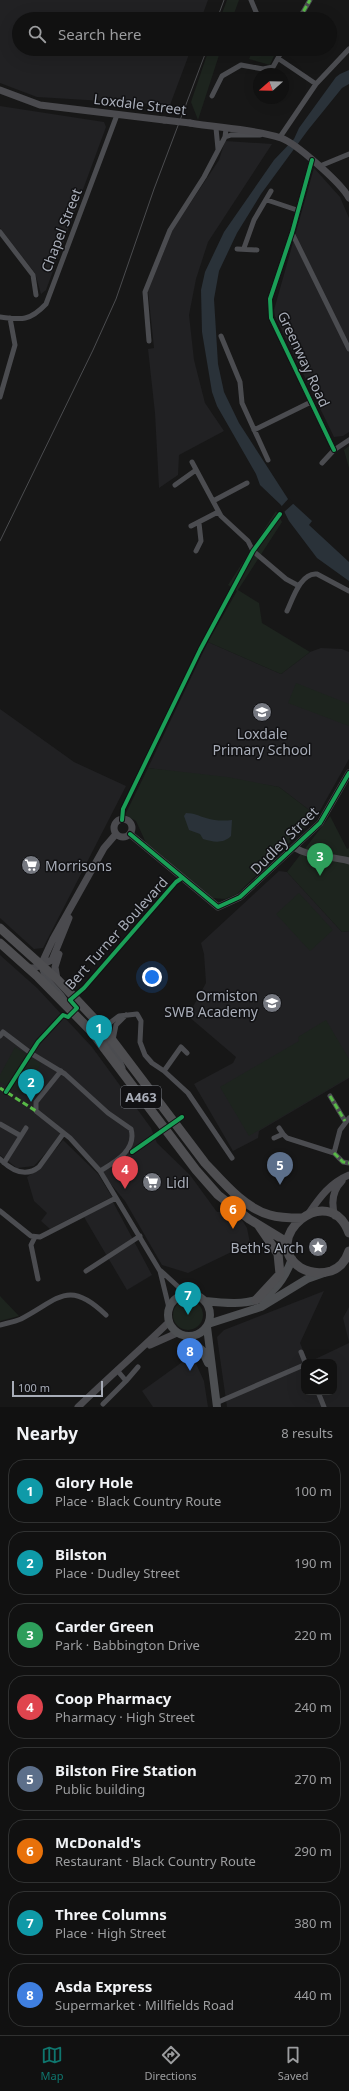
<!DOCTYPE html>
<html lang="en">
<head>
<meta charset="utf-8">
<style>
  body { margin:0; font-family:"Noto Sans",sans-serif; background:#1e1f1f; color:#f1f3f6 }
  .controls { position:absolute; right:12px; bottom:12px; display:grid; overflow:hidden; border-radius:8px; box-shadow:0 4px 16px #0002 }
  .controls button { width:36px; height:36px; display:grid; place-items:center; padding:0; border:0; border-bottom:1px solid #303131; background:#111; color:#f1f3f6; font:20px sans-serif }
  .compass { position:absolute; left:253px; top:68px; width:36px; height:36px; border-radius:50%; background:#111; box-shadow:0 4px 16px #0002; rotate:250deg }
  .scale { position:absolute; left:12px; bottom:10px; width:91px; box-sizing:border-box; padding-left:4px; border:2px solid #a8adb8; border-top:0; font-size:11px; line-height:14px; white-space:nowrap; color:#a8adb8; -webkit-text-stroke:3px #111113; paint-order:stroke }
  .you { position:absolute; left:152px; top:977px; width:14px; height:14px; margin:-10px; border:3px solid #fff; border-radius:50%; background:#1a73e8; box-shadow:0 0 0 6px #1a73e833 }
  .badge { display:grid; place-items:center; width:26px; height:26px; border-radius:50%; background:#0f766e; color:#fff; font-size:13px; font-weight:700 }
  .pin { position:absolute; translate:-50% -33px; filter:drop-shadow(0 1px 2px #0008) }
  .pin::after { content:''; position:absolute; top:21px; width:14px; height:12px; background:inherit; clip-path:polygon(0 0,100% 0,50% 100%) }
  .list { margin:0; padding:0; list-style:none }
  h2 { display:flex; justify-content:space-between; align-items:center; height:52px; margin:0; padding:0 16px; font-size:17px }
  h2 small { font-size:13px; font-weight:400; color:#9c9d9f }
  .list li { display:grid; grid-template-columns:26px 1fr auto; gap:12px; align-items:center; box-sizing:border-box; height:64px; margin:0 8px 8px; padding:0 8px; border:1px solid #303131; border-radius:16px }
  .list b { display:block; font-size:15px; white-space:nowrap }
  .list p { margin:0; font-size:13px; white-space:nowrap; color:#9c9d9f }
  .list em { font-size:13px; font-style:normal; color:#9c9d9f }
  .icon { flex:none; width:22px; height:22px; fill:none; stroke:currentColor; stroke-width:2; stroke-linecap:round; stroke-linejoin:round }
  .map { position:relative; flex:none; width:349px; height:1407px; overflow:hidden }
  .search { position:absolute; background:#111; box-shadow:0 4px 16px #0002; left:12px; right:12px; top:12px; height:44px; display:flex; align-items:center; gap:10px; box-sizing:border-box; padding:0 14px; border-radius:22px; color:#9c9d9f; font-size:15px }
  .sheet { height:628px; background:#111 }
  nav { display:flex; justify-content:space-around; align-items:center; box-sizing:border-box; height:56px; border-top:1px solid #303131; background:#111; font-size:11px; color:#9c9d9f }
  nav a { display:grid; justify-items:center; gap:2px }
  nav .on { color:#0f766e }
  .map>svg:first-child { display:block }
</style>
</head>
<body>
<div class="map">
<svg width="349" height="1407" viewBox="0 0 349 1407">
  <rect width="100%" height="100%" fill="#171717"/>
  <path fill="#212123" d="M0,0H208L201,19H19V49H191L170,105L37,97L0,83Z
    M0,106L104,122L106,127L46,290L41,294L35,273L0,228Z
    M225,141L272,144L208,242L196,279L189,315L194,360L205,403L224,431L179,455L178,475L159,488L155,413L148,349L154,348L148,291L173,229L219,160Z
    M314,168L340,197L349,218V432L343,436L334,437L275,316L274,310Z
    M208,642L281,674L310,652L321,648L342,649L349,652V759L317,816L279,787L148,768Z
    M0,709L74,762L126,786L43,948L34,949L0,918Z
    M279,871L287,872L342,932L349,931V1078L259,1131L258,1138L233,1151L194,1084L233,1063L236,1057L188,1016L206,983L204,954L201,943Z
    M0,955L37,988L92,1047L151,1128L157,1143L190,1175L217,1212H226L242,1220L247,1228L250,1243L188,1273L162,1265L125,1201L100,1171L63,1134L34,1166L17,1168L0,1155Z
    M63,1140L98,1174L112,1197L50,1229L41,1221L47,1213L34,1201L27,1177L40,1168Z
    M113,1202L152,1275L127,1290L84,1217Z
    M324,1291L300,1343L308,1362H304V1392H334V1362H309L349,1343V1407H227L217,1337L224,1330Z
    M349,1307V1342L343,1318Z
    M192,1355L204,1381L208,1407H153L142,1391Z"/>
  <path fill="#1d241e" d="M227,0H239L232,19H220Z
    M209,49H221L198,120L191,102Z
    M253,49H277L270,65L249,59Z
    M349,446V468L344,450Z
    M276,511L282,522L238,590L259,603L262,623L310,652L281,674L208,642L237,591L228,585Z
    M296,683L349,704V726L288,703Z
    M148,768L227,777L279,787L317,816L237,894L225,899L212,898L147,845L136,821L125,815Z
    M330,816L347,849L349,848V931L342,932L287,872Z
    M299,893L333,930L310,951L276,914Z
    M326,1020L349,1059V1077L249,1136L220,1087L299,1041L298,1037Z
    M15,1047L41,1064L22,1095L0,1082V1075Z
    M0,1296L19,1316L0,1321Z
    M173 1315a15 15 0 1 1 30 0a15 15 0 1 1-30 0Z"/>
  <path fill="#2a3239" d="M349,70V84L342,88L308,130L261,194L237,233L219,271L214,299L218,364L224,392L239,423L288,499L312,521L309,525L349,562V581L317,558L289,521L281,505L260,485L256,474L217,406L212,392L202,332L201,290L205,272L224,232L274,160L294,139L299,128L336,77L340,74Z
    M186,813C194,813 199,816 206,818C215,821 224,821 232,820L231,836C223,844 213,842 203,839L200,834L189,830L184,816Z"/>
  <path fill="#171717" d="M289,498L294,503L283,513L280,508Z"/>
  <g fill="none" stroke-linecap="round" stroke-linejoin="round">
    <path stroke="#4b4c50" stroke-width="5" d="M251,0L259,19
      M299,19L310,0
      M279,59L316,84
      M212,96L222,76L241,65L263,69L273,67L283,49
      M216,128L218,149
      M225,137L231,135H260
      M280,137L316,84L349,49
      M312,160L292,233L270,299L271,318L334,450
      M320,166L349,154
      M267,200L297,210
      M0,232L33,275L36,295
      M292,233L349,349
      M244,248L254,220L271,191
      M237,249L257,250
      M0,317C22,320 30,321 46,304L117,115
      M221,336L240,382L242,403L268,460
      M149,341L145,292L170,230L204,177L225,137L226,129
      M0,397L15,345L10,318
      M254,430L311,402
      M192,462L221,516L248,541L253,551L286,579L299,586
      M322,463L334,450L349,440
      M175,485L196,470
      M213,501L247,483
      M191,526L218,512
      M196,551L201,541L199,523
      M287,611C293,598 301,572 317,574L349,591
      M41,967C45,982 61,989 67,1003
      M0,1036L3,1032L32,1054L65,1074L108,1113L131,1129C137,1150 115,1162 100,1171
      M113,1040L116,1025L126,1015
      M123,1068L119,1058L102,1037L103,1028L119,1016L137,1014L141,1021L140,1042L145,1055L152,1063L164,1071L188,1093L232,1158
      M61,1071L36,1102V1111L70,1138L100,1171L160,1271L169,1308
      M164,1071L181,1047L187,1053
      M330,1096L345,1121
      M0,1124L21,1136
      M279,1128L283,1134
      M274,1138L283,1134L287,1138L334,1153L340,1130L349,1118
      M334,1153L343,1162L349,1163
      M0,1159C11,1170 25,1178 39,1167L63,1134
      M4,1163L26,1128
      M0,1211L31,1236L40,1237L116,1198
      M35,1237L31,1245L38,1279
      M86,1271L140,1236
      M161,1271L186,1294
      M0,1325C7,1323 14,1322 21,1319C58,1300 68,1278 106,1315
      M301,1352L305,1362
      M126,1381L138,1367
      M318,1392L324,1407
      M216,1403L304,1365
      M103,1404L126,1381L117,1370"/>
    <path stroke="#4a4a4e" stroke-width="7" d="M0,90L40,105L164,120
      M190,123C219,128 255,129 281,138C296,143 342,184 349,198
      M114 828a9 9 0 1 1 18 0a9 9 0 1 1-18 0Z
      M130,834L218,907L240,897L320,823L349,773
      M294,847C308,857 332,856 349,861
      M41,965L53,939L104,848L116,834
      M27,968H34L52,960L69,918
      M57,979L55,967L59,954
      M309,1213C320,1197 330,1183 349,1175
      M335,1216C331,1203 332,1191 342,1181
      M150,1345L177,1333
      M78,1407C108,1378 139,1351 169,1322"/>
    <path stroke="#4d4f52" stroke-width="8" d="M168 1315a21 21 0 1 1 42 0a21 21 0 1 1-42 0Z
      M205,1301C249,1306 275,1305 292,1259
      M208,1324L261,1307L307,1279L324,1273
      M207,1327L217,1407
      M186,1337L202,1350L208,1363"/>
    <path stroke="#4e4e51" stroke-width="9" d="M0,928L58,980L103,1028L205,1163C223,1182 244,1208 270,1215C280,1218 291,1218 301,1218
      M0,943L38,977L92,1032L196,1170L218,1195L249,1219L282,1239L289,1253
      M349,1233C329,1178 257,1240 301,1268C310,1273 320,1274 331,1271C340,1268 346,1260 349,1251
      M256,1300L280,1274L278,1254L259,1226"/>
    <path stroke="#4b4c4f" stroke-width="1" d="M217,19L224,0
      M0,541L93,350L116,299L154,189L207,49"/>
    <path stroke="#4a4a4e" stroke-width="7" d="M164,120L190,123"/>
    <path stroke="#58b947" stroke-width="3" stroke-dasharray="6 3" stroke-linecap="butt" d="M299,19L310,0
      M0,1088L36,1111
      M330,1096L345,1121
      M334,1153L343,1162L349,1163"/>
    <g stroke="#111113" stroke-width="6">
      <path id="cycleway" d="M312,160L292,233L270,299L271,318L334,450
        M122,820L123,809L200,650L253,551L280,514
        M130,834L218,907L240,897L320,823L349,773
        M6,1092L38,1042L63,1015L68,1017L77,1008L70,1000L84,988L176,882L182,878
        M132,1152L182,1117"/>
    </g>
    <use href="#cycleway" stroke="#1a9f57" stroke-width="4"/>
  </g>
  <defs>
    <g id="school-disc" transform="scale(1)"><circle r="9.5" fill="#757880" stroke="#111113"/><path d="M0-5L7-2L0 1L-7-2ZM-4 1L0 2.5L4 1V4Q0 6-4 4Z" fill="#fff"/></g>
    <g id="supermarket-disc" transform="scale(1)"><circle r="9.5" fill="#757880" stroke="#111113"/><path d="M-6-5.5h2.5l.6 2H6L4.5 2H-2.5L-4.4-4H-6ZM-1.5 3.2a1.3 1.3 0 1 0 .1 0ZM3 3.2a1.3 1.3 0 1 0 .1 0Z" fill="#fff"/></g>
    <g id="sight-disc" transform="scale(1)"><circle r="9.5" fill="#757880" stroke="#111113"/><path d="M0-6L1.8-2.2L6-1.7L2.9 1.2L3.7 5.4L0 3.3L-3.7 5.4L-2.9 1.2L-6-1.7L-1.8-2.2Z" fill="#fff"/></g>
  </defs>
  <g fill-rule="evenodd">
    <use href="#school-disc" x="262" y="712"/>
    <use href="#supermarket-disc" x="31" y="865"/>
    <use href="#school-disc" x="272" y="1003"/>
    <use href="#supermarket-disc" x="152" y="1182"/>
    <use href="#sight-disc" x="318" y="1247"/>
  </g>
  <g text-anchor="middle" dominant-baseline="central" stroke-width="3" stroke-linejoin="round" paint-order="stroke">
    <rect fill="#111113" stroke="#7b7e86" stroke-width="1" x="121" y="1086" width="40" height="22" rx="3"/>
    <g font-size="13" font-weight="bold" fill="#a8adb8">
      <text x="141" y="1097">A463</text>
    </g>
    <g font-size="14" fill="#a8adb8" stroke="#111113">
      <text transform="translate(140 104) rotate(7)">Loxdale Street</text>
      <text transform="translate(61 230) rotate(-69)">Chapel Street</text>
      <text transform="translate(304 359) rotate(65)">Greenway Road</text>
      <text transform="translate(284 840) rotate(-45)">Dudley Street</text>
      <text transform="translate(116 933) rotate(-48)">Bert Turner Boulevard</text>
    </g>
    <g font-size="14" fill="#a8adb8" stroke="#111113" text-anchor="start">
      <text x="262" y="733" text-anchor="middle">Loxdale<tspan x="262" dy="16">Primary School</tspan></text>
      <text x="45" y="865">Morrisons</text>
      <text x="258" y="995" text-anchor="end">Ormiston<tspan x="258" dy="16">SWB Academy</tspan></text>
      <text x="166" y="1182">Lidl</text>
      <text x="304" y="1247" text-anchor="end">Beth's Arch</text>
    </g>
  </g>
</svg>
<div class="controls">
<button><svg class="icon" aria-label="layers" viewBox="0 0 24 24"><path d="M12 4l9 5-9 5-9-5zM3 14l9 5 9-5"/></svg></button>
</div>
<svg class="compass" viewBox="-18 -18 36 36"><path d="M0-13l5 13h-10z" fill="#e53935"/><path d="M0 13l5-13h-10z" fill="#9c9d9f"/></svg>
<div class="scale">100 m</div>
<div class="you"></div>
<div class="pin badge" style="left:99px;top:1048px;background:#0f9aa8">1</div>
<div class="pin badge" style="left:31px;top:1102px;background:#0f9aa8">2</div>
<div class="pin badge" style="left:320px;top:876px;background:#2e9e5b">3</div>
<div class="pin badge" style="left:125px;top:1189px;background:#e0444e">4</div>
<div class="pin badge" style="left:280px;top:1185px;background:#5c6f8a">5</div>
<div class="pin badge" style="left:233px;top:1229px;background:#e8710a">6</div>
<div class="pin badge" style="left:188px;top:1315px;background:#0f9aa8">7</div>
<div class="pin badge" style="left:190px;top:1371px;background:#3f7fe0">8</div>
<div class="search"><svg class="icon" aria-label="search" viewBox="0 0 24 24"><circle cx="10" cy="10" r="6"/><path d="M15 15l6 6"/></svg>Search here</div>
</div>
<section class="sheet">
<h2>Nearby<small>8 results</small></h2>
<ul class="list">
<li><span class="badge" style="background:#0f9aa8">1</span><div><b>Glory Hole</b><p>Place · Black Country Route</p></div><em>100 m</em></li>
<li><span class="badge" style="background:#0f9aa8">2</span><div><b>Bilston</b><p>Place · Dudley Street</p></div><em>190 m</em></li>
<li><span class="badge" style="background:#2e9e5b">3</span><div><b>Carder Green</b><p>Park · Babbington Drive</p></div><em>220 m</em></li>
<li><span class="badge" style="background:#e0444e">4</span><div><b>Coop Pharmacy</b><p>Pharmacy · High Street</p></div><em>240 m</em></li>
<li><span class="badge" style="background:#5c6f8a">5</span><div><b>Bilston Fire Station</b><p>Public building</p></div><em>270 m</em></li>
<li><span class="badge" style="background:#e8710a">6</span><div><b>McDonald's</b><p>Restaurant · Black Country Route</p></div><em>290 m</em></li>
<li><span class="badge" style="background:#0f9aa8">7</span><div><b>Three Columns</b><p>Place · High Street</p></div><em>380 m</em></li>
<li><span class="badge" style="background:#3f7fe0">8</span><div><b>Asda Express</b><p>Supermarket · Millfields Road</p></div><em>440 m</em></li>
</ul>
</section>
<nav>
<a class="on"><svg class="icon" aria-label="map" viewBox="0 0 24 24"><path d="M3 6l6-2 6 2 6-2v14l-6 2-6-2-6 2zM9 4v14M15 6v14"/></svg>Map</a>
<a><svg class="icon" aria-label="directions" viewBox="0 0 24 24"><path d="M12 3l9 9-9 9-9-9zM9 14v-3h6M13 9l2 2-2 2"/></svg>Directions</a>
<a><svg class="icon" aria-label="saved" viewBox="0 0 24 24"><path d="M7 4h10v16l-5-4-5 4z"/></svg>Saved</a>
</nav>
</body>
</html>
